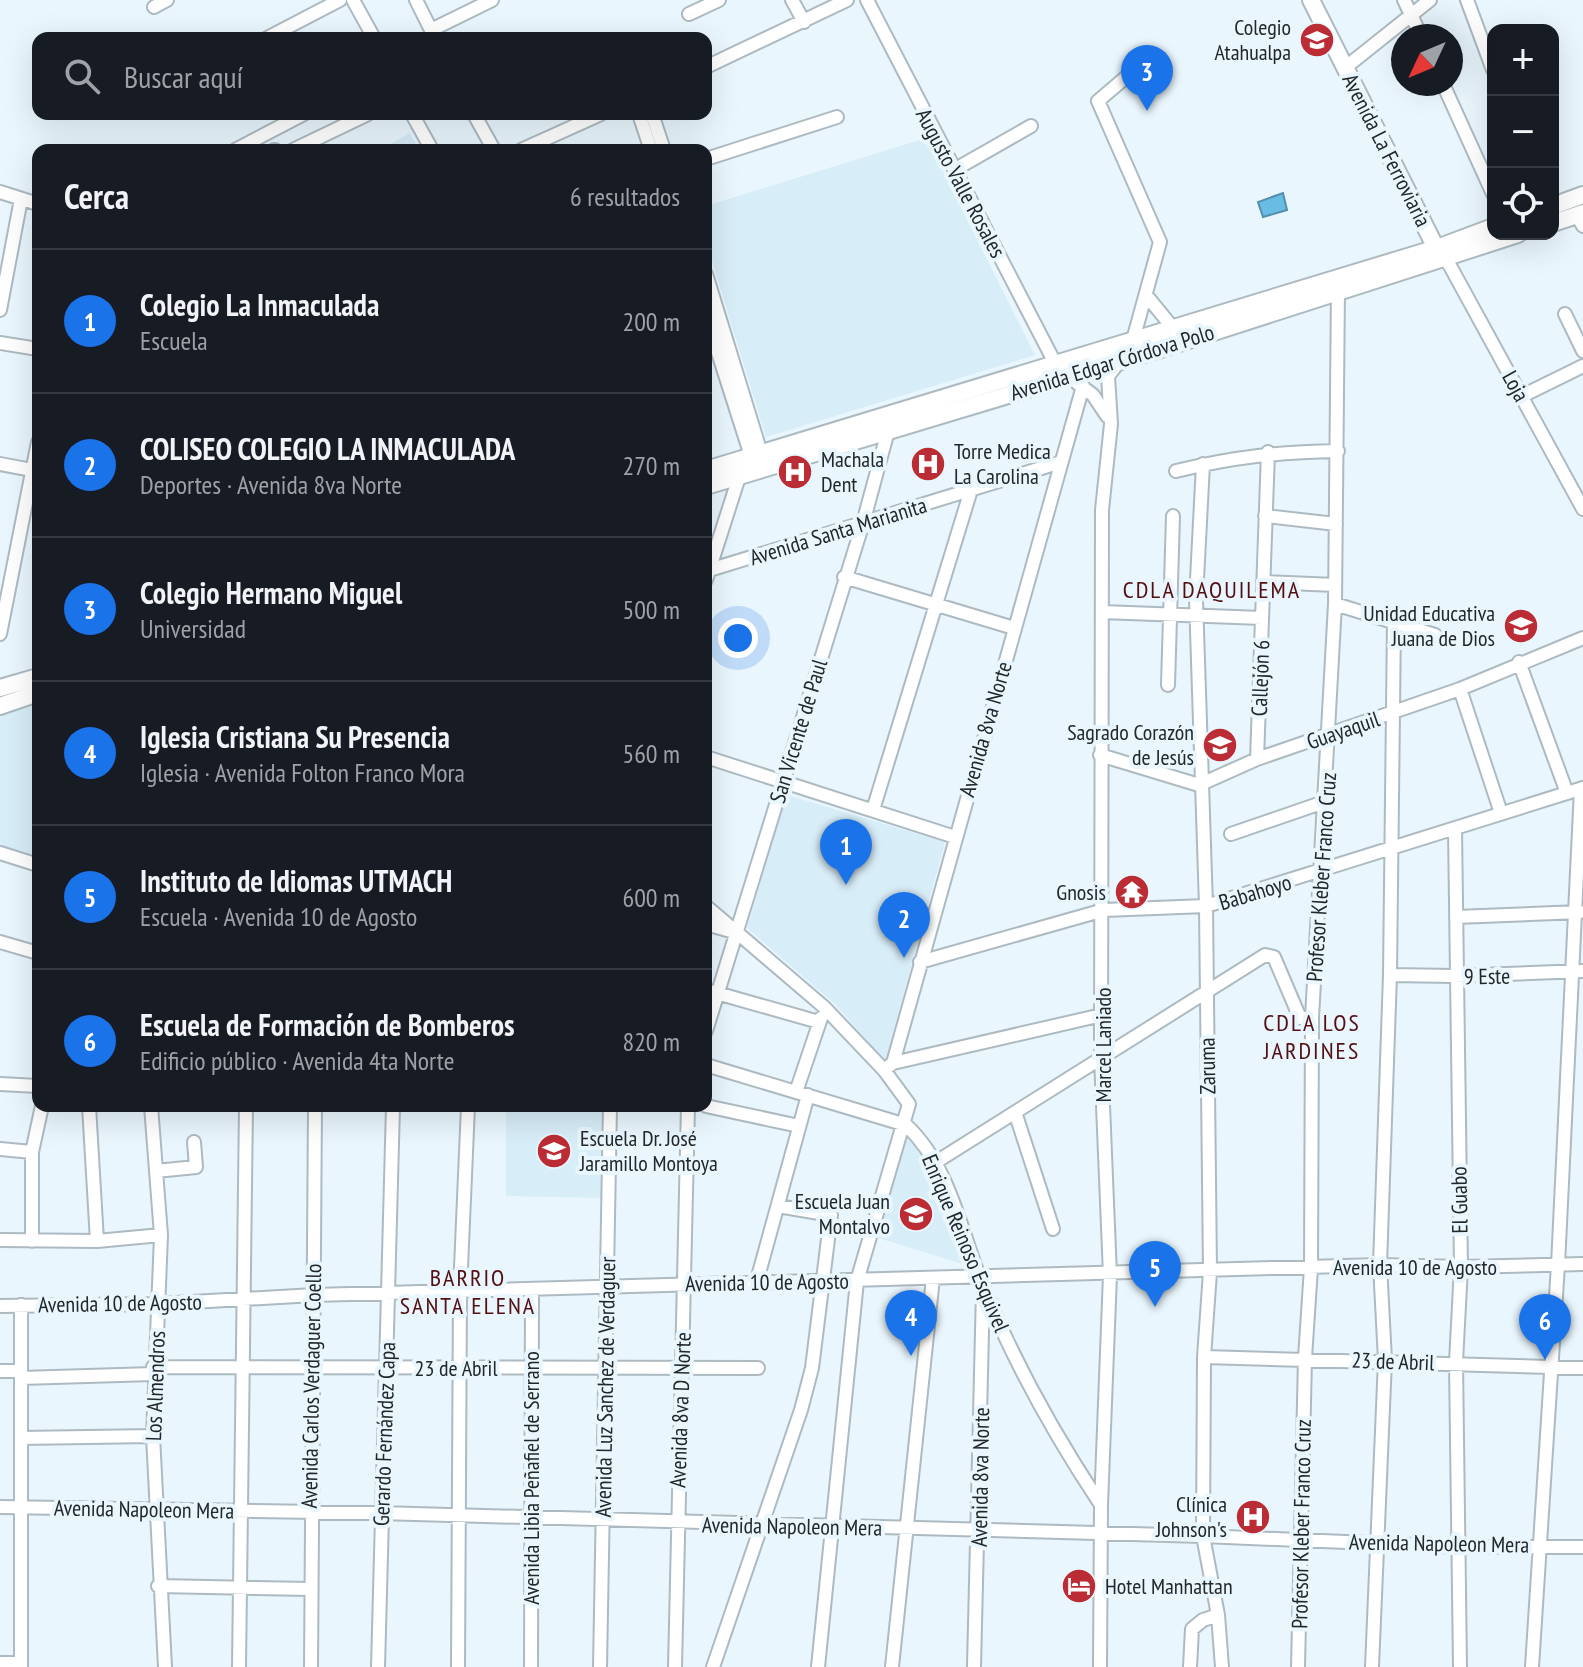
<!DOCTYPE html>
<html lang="es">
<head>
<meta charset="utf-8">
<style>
  body { margin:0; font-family:"PT Sans Narrow",sans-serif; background:#20242c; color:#f1f3f6 }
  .controls { position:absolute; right:24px; top:24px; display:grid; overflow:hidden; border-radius:16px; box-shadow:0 8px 32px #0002 }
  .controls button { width:72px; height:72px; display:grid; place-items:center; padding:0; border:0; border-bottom:2px solid #363941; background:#171b24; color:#f1f3f6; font:40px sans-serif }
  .compass { position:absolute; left:1391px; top:24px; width:72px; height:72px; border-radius:50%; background:#171b24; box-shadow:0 8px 32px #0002; rotate:226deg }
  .you { position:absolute; left:738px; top:638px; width:28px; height:28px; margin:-20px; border:6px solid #fff; border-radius:50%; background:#1a73e8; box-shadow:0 0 0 12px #1a73e833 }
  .badge { display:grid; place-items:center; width:52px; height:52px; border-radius:50%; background:#1a73e8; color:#fff; font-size:26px; font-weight:700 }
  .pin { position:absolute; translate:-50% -66px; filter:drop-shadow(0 2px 4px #0008) }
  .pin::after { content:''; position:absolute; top:42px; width:28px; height:24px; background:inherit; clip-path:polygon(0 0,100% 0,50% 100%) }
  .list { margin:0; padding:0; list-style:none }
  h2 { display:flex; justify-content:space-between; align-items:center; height:104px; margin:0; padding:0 32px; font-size:34px }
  h2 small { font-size:26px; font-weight:400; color:#9ea1a6 }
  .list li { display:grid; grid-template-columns:52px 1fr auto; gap:24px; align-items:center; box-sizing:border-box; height:144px; padding:0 32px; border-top:2px solid #363941 }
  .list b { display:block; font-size:30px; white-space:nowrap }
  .list p { margin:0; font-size:26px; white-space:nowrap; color:#9ea1a6 }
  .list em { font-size:26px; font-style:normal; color:#9ea1a6 }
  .icon { flex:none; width:44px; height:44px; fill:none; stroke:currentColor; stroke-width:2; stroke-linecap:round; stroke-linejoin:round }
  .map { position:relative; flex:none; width:1583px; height:1667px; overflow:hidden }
  .search { position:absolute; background:#171b24; box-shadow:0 8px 32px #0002; left:32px; top:32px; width:680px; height:88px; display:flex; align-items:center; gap:20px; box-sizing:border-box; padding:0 28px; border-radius:16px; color:#9ea1a6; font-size:30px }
  .panel { position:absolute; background:#171b24; box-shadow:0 8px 32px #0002; left:32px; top:144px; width:680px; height:968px; border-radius:16px }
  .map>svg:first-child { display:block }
</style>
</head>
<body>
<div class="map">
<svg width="1583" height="1667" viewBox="0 0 1583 1667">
  <rect width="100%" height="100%" fill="#e9f6fd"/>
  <path fill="#d7edf8" d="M410,133L419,150H379Z
    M926,138L1035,355L766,437L706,241V206Z
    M38,699V859L0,848V712Z
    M787,795L945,842L885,1061L836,1005L747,928Z
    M506,1106H603L602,1198L506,1196Z
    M904,1131L928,1160L945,1191L972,1267L872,1236Z"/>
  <path fill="#69bce3" stroke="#548fac" stroke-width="2" d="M1283,193L1287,210L1263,217L1258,202Z"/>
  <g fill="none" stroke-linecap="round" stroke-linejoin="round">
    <g stroke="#adbac1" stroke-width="16">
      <path id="minor" d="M353,0L374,38
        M416,0L435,38
        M792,0L804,22
        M867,0L1056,365
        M1404,0L1421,36
        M1467,0L1493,70
        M154,7L167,0
        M689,14L719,0
        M431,30L492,0
        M267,38L340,0
        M1351,63L1430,0
        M706,67L847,0
        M1443,84L1493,194
        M412,114L432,150
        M474,114L494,150
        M639,114L651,150
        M652,114L664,150
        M235,150L304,114
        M274,150H275
        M293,150L368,114
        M521,150L601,114
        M706,159L837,117
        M954,170L1031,126
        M0,192L38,204
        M1577,216L1583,226
        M1441,257L1449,264L1583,509
        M706,274L761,453
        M1146,295L1173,328
        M0,310L21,199
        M1565,314L1583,351
        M706,315L751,456L739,477L706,580
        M1133,340L1160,242L1098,101L1139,66
        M0,343L38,349
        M1077,383L1093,395L1107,416
        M1522,396L1583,366
        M0,464L32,470
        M1203,464L1196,599L1206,906L1210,1272L1204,1357L1203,1536L1218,1615L1222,1667
        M1176,471C1233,457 1279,452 1338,451
        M1265,516L1336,524
        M706,571L1061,462
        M844,577L1014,628
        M1263,582L1335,585
        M1335,604L1435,635
        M1102,612L1262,618
        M0,634L38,442
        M1519,662L1567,793
        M1168,685L1173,516
        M1460,689L1501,813
        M1100,755L1199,785L1257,759L1460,689L1583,638
        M706,757L955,837
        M1257,759L1268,452
        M873,810L971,490
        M1455,829L1461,1267L1456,1362L1460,1667
        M1231,834L1327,801
        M0,853L38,865
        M706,906L824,1007L884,1070L909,1104L857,1281L818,1667
        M1456,917L1580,912
        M706,924L734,932
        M0,942L38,953
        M920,962L1104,910L1206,906L1583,788
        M1390,975L1454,976L1583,971
        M706,990L819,1022
        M706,1031L863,523L888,431
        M893,1063L1102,1015
        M706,1065L906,1125C951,1167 961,1234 984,1289C1016,1366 1055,1436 1101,1505
        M884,1070L893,1063L1083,386
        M0,1084L38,1086
        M796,1092L821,1018
        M89,1106L97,1241
        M151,1106L161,1235L153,1436L165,1667
        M706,1106L799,1126
        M1015,1112L1053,1229
        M0,1149L32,1152
        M936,1162L1265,955L1274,957L1300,1018H1312
        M156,1171L196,1167L194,1142
        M0,1240L97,1241L161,1235
        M32,1241V1152L42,1106
        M756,1284L808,1095
        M0,1306L158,1304L314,1295L1380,1265L1461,1267L1583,1264
        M1204,1357L1583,1368
        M153,1367L758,1368
        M0,1371H21
        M21,1378L153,1374
        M21,1438L153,1436
        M0,1507L380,1513L1203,1536L1461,1547H1583
        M158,1586L311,1589
        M0,1663H21
        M21,1667V1305
        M239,1667L246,1106
        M311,1667L315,1106
        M378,1667L393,1106
        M458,1667L460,1291L468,1106
        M531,1667L532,1289
        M600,1667L610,1106
        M675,1667L688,1106
        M713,1667L801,1410L812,1368L831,1215L778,1206
        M892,1667L933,1278
        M974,1667L983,1290
        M1100,1667L1101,1505L1110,1275L1101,1057L1102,510L1111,424L1108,376L1119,362
        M1190,1667L1192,1629L1203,1620L1218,1615
        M1298,1667L1305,1358L1311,1268L1312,1018L1335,604L1338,287
        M1372,1667L1385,1360L1380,1265L1390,975L1394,621
        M1532,1667L1558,1265L1581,789"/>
    </g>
    <g stroke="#adbac1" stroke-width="20">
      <path id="major" d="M1311,0L1440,256
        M1553,206L1583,195
        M1553,223L1583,213
        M706,470L1437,248L1493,227
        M706,486L1164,348L1518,234
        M0,688L38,677
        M0,706L38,693"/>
    </g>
    <use href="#minor" stroke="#fff" stroke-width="12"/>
    <use href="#major" stroke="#fff" stroke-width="16"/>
  </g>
  <defs>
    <g id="university-disc" transform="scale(1.8)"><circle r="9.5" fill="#bc2c34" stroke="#e9f6fd"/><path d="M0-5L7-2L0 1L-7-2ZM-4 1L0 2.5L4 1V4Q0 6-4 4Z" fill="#fff"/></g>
    <g id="hospital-disc" transform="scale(1.8)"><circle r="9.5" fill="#bc2c34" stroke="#e9f6fd"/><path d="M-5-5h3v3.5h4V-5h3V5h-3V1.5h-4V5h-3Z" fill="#fff"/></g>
    <g id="school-disc" transform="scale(1.8)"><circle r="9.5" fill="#bc2c34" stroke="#e9f6fd"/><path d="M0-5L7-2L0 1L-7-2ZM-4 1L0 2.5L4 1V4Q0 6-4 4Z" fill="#fff"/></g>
    <g id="temple-disc" transform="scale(1.8)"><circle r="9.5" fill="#bc2c34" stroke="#e9f6fd"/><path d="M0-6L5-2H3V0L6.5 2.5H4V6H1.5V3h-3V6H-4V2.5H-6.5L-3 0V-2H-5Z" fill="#fff"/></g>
    <g id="hotel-disc" transform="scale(1.8)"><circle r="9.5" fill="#bc2c34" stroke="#e9f6fd"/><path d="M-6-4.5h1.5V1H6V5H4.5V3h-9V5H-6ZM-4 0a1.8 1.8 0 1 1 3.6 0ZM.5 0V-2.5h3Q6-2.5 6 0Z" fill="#fff"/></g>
  </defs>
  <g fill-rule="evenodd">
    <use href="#university-disc" x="1317" y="40"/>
    <use href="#hospital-disc" x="928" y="464"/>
    <use href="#hospital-disc" x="795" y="472"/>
    <use href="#school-disc" x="1521" y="626"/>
    <use href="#school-disc" x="1220" y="745"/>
    <use href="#temple-disc" x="1132" y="892"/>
    <use href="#university-disc" x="554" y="1151"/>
    <use href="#school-disc" x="916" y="1214"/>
    <use href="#hospital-disc" x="1253" y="1517"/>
    <use href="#hotel-disc" x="1079" y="1586"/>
  </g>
  <g text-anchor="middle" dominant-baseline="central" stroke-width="8" stroke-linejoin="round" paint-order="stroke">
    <g font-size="22" fill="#22272a" stroke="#e9f6fd" text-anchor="end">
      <text x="1291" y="27">Colegio<tspan x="1291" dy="25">Atahualpa</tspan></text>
      <text x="954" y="451" text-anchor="start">Torre Medica<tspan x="954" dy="25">La Carolina</tspan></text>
      <text x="821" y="459" text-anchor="start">Machala<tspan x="821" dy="25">Dent</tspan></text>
      <text x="1495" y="613">Unidad Educativa<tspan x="1495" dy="25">Juana de Dios</tspan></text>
      <text x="1194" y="732">Sagrado Corazón<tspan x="1194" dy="25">de Jesús</tspan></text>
      <text x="1106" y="892">Gnosis</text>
      <text x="580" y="1138" text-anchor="start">Escuela Dr. José<tspan x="580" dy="25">Jaramillo Montoya</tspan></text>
      <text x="890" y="1201">Escuela Juan<tspan x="890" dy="25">Montalvo</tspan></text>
      <text x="1227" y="1504">Clínica<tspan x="1227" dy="25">Johnson's</tspan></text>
      <text x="1105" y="1586" text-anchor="start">Hotel Manhattan</text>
    </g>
    <g font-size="22" fill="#22272a" stroke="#e9f6fd">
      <text transform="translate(1387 150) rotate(63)">Avenida La Ferroviaria</text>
      <text transform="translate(961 183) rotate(62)">Augusto Valle Rosales</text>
      <text transform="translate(1112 362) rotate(-17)">Avenida Edgar Córdova Polo</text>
      <text transform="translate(1516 386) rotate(61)">Loja</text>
      <text transform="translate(838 531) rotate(-17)">Avenida Santa Marianita</text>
      <text transform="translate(1260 678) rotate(-88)">Callejón 6</text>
      <text transform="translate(985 729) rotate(-74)">Avenida 8va Norte</text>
      <text transform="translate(1343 730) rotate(-19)">Guayaquil</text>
      <text transform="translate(798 731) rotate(-73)">San Vicente de Paul</text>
      <text transform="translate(1321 877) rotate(-86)">Profesor Kleber Franco Cruz</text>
      <text transform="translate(1255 892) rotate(-17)">Babahoyo</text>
      <text transform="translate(1487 976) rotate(-1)">9 Este</text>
      <text transform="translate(1103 1045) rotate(-90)">Marcel Laniado</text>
      <text transform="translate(1207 1066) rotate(-91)">Zaruma</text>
      <text transform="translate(1459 1200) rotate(-91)">El Guabo</text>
      <text transform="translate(966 1243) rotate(67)">Enrique Reinoso Esquivel</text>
      <text x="1415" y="1267">Avenida 10 de Agosto</text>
      <text transform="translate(767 1282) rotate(-1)">Avenida 10 de Agosto</text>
      <text transform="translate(120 1303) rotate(-1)">Avenida 10 de Agosto</text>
      <text transform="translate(1393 1361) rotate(2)">23 de Abril</text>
      <text x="456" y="1368">23 de Abril</text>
      <text transform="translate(155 1386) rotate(-88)">Los Almendros</text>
      <text transform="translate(311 1386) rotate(-89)">Avenida Carlos Verdaguer Coello</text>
      <text transform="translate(605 1387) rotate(-89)">Avenida Luz Sanchez de Verdaguer</text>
      <text transform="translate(680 1410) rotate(-88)">Avenida 8va D Norte</text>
      <text transform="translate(384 1434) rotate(-88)">Gerardo Fernández Capa</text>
      <text transform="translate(980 1477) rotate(-89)">Avenida 8va Norte</text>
      <text transform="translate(531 1478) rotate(-90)">Avenida Libia Peñafiel de Serrano</text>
      <text transform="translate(144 1509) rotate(1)">Avenida Napoleon Mera</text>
      <text transform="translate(1301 1524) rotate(-89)">Profesor Kleber Franco Cruz</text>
      <text transform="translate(792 1526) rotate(1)">Avenida Napoleon Mera</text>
      <text transform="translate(1439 1543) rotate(1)">Avenida Napoleon Mera</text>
    </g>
    <g font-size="24" letter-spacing="2" fill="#540f12" stroke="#e9f6fd">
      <text x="1212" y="589">CDLA DAQUILEMA</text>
      <text x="1312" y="1022">CDLA LOS<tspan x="1312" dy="28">JARDINES</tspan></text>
      <text x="468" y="1277">BARRIO<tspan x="468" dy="28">SANTA ELENA</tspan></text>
    </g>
  </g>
</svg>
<div class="controls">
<button>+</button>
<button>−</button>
<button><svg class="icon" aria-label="locate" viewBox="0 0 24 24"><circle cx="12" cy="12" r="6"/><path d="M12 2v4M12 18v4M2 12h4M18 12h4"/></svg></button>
</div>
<svg class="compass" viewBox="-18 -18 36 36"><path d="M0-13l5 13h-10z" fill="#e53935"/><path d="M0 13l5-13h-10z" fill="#9ea1a6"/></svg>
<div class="you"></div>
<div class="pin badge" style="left:846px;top:885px">1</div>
<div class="pin badge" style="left:904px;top:958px">2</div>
<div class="pin badge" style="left:1147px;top:111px">3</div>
<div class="pin badge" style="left:911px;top:1356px">4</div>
<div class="pin badge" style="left:1155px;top:1307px">5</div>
<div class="pin badge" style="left:1545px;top:1360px">6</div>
<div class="search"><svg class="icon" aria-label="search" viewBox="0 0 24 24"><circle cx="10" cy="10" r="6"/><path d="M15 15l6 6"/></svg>Buscar aquí</div>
<section class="panel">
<h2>Cerca<small>6 resultados</small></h2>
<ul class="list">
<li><span class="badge">1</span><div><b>Colegio La Inmaculada</b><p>Escuela</p></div><em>200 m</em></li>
<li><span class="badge">2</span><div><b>COLISEO COLEGIO LA INMACULADA</b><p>Deportes · Avenida 8va Norte</p></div><em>270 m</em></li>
<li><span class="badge">3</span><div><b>Colegio Hermano Miguel</b><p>Universidad</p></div><em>500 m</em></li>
<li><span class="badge">4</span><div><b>Iglesia Cristiana Su Presencia</b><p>Iglesia · Avenida Folton Franco Mora</p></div><em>560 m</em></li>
<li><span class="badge">5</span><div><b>Instituto de Idiomas UTMACH</b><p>Escuela · Avenida 10 de Agosto</p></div><em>600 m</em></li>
<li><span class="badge">6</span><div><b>Escuela de Formación de Bomberos</b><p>Edificio público · Avenida 4ta Norte</p></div><em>820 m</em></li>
</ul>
</section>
</div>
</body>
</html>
